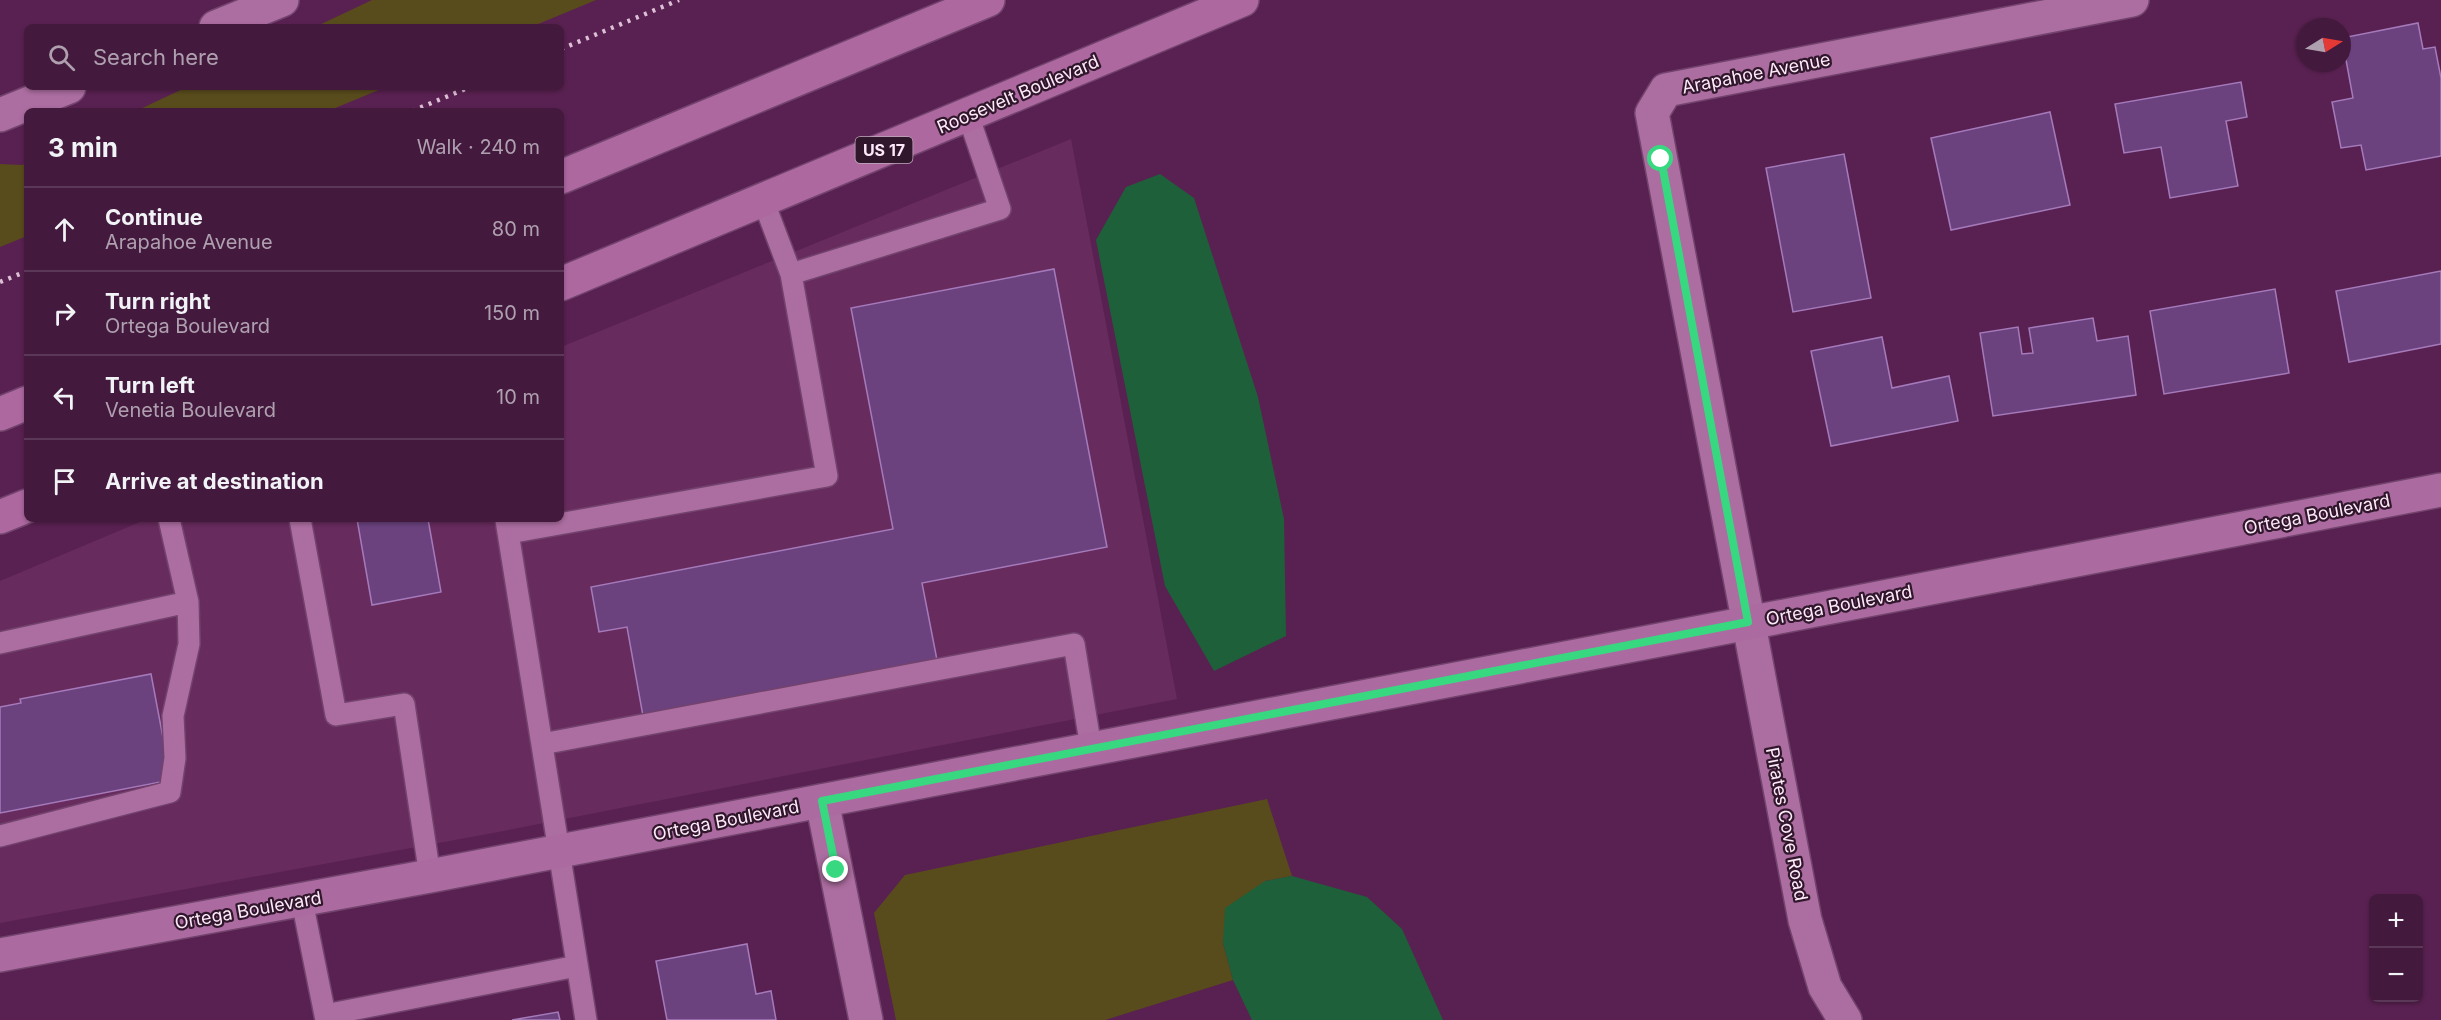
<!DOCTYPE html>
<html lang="en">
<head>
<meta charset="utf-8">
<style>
  body { margin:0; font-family:Inter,sans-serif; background:#4a2244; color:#f1f3f6 }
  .controls { position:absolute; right:18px; bottom:18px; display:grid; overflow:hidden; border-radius:9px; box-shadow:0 2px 4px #0004 }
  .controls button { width:54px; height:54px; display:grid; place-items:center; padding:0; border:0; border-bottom:2px solid #5b3857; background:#43193d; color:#f1f3f6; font:30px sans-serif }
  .compass { position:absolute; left:2297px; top:18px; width:54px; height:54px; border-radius:50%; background:#43193d; box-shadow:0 2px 4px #0004; rotate:79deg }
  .stop { position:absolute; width:18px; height:18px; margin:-14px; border:4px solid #37d880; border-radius:50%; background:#fff }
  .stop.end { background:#37d880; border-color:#fff; box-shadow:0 2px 6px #0008 }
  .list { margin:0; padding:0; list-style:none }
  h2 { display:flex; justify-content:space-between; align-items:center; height:78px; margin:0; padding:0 24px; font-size:26px }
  h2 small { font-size:20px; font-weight:400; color:#afa0b0 }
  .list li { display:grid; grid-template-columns:39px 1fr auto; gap:18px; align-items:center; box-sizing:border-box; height:84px; padding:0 24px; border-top:2px solid #5b3857 }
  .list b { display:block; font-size:22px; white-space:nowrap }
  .list p { margin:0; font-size:20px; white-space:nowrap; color:#afa0b0 }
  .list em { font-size:20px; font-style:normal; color:#afa0b0 }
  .icon { flex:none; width:33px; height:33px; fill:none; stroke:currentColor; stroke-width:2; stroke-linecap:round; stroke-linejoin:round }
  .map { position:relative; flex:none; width:2441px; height:1020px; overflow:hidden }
  .search { position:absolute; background:#43193d; box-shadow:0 2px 4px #0004; left:24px; top:24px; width:540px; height:66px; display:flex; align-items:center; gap:15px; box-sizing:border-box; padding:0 21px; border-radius:9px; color:#afa0b0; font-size:22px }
  .panel { position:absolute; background:#43193d; box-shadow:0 2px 4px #0004; left:24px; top:108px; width:540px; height:414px; border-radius:9px }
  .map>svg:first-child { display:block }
</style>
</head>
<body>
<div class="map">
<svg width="2441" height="1020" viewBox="0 0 2441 1020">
  <rect width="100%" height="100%" fill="#592151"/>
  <path fill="#682b5e" d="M1071,139L1177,699L493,833L0,923V581L147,519H561V347Z"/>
  <path fill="#594c1c" d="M372,0H596L531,27H315Z
    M187,87H386L328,111H136Z
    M27,163V236L0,247V164L22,165Z
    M1267,799L1292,876L1265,881L1223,943L1233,980L1105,1020H896L874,913L905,875Z"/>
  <path fill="#1e6039" d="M1160,174L1194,198L1258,397L1284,519L1286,636L1214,671L1165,586L1096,240L1126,187Z
    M1292,876L1367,897L1402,929L1443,1020H1252L1233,980L1223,943L1225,908L1265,881Z"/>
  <path fill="#6b427e" stroke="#a57abb" stroke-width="1.5" d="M2418,23L2423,49L2435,47L2441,78V156L2366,170L2361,145L2341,148L2332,102L2353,98L2342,38Z
    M2241,82L2247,117L2226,121L2238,186L2170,198L2161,147L2124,153L2115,104Z
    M2050,112L2070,205L1951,230L1931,138Z
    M1844,154L1871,298L1793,312L1766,168Z
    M1054,269L1107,547L922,583L937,660L643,716L627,627L599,632L591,587L893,529L851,308Z
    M2441,271V344L2349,362L2336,291Z
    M2275,289L2289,373L2164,394L2150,311Z
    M2093,318L2097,341L2128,336L2136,395L1993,416L1980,333L2018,327L2022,354L2033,353L2029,328Z
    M1882,337L1892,388L1949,376L1958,421L1831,446L1811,351Z
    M357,519H428L441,592L372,605Z
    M151,674L171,780L0,813V707L21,703L20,699Z
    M747,944L756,994L771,991L776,1020H667L656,961Z
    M558,1012L560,1020H512Z"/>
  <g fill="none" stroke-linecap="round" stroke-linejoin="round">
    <g stroke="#72436d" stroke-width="24">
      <path id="service" d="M763,200L791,274L1000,209L968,115
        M300,519L336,715L404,704L430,876
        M506,520L586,1020
        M509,533L827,476L791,274
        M0,643L188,602
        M542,744L1074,644L1091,748
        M0,836L170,792L175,758L173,716L189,644L188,602L169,519
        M302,901L326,1020
        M325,1015L577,966"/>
    </g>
    <g stroke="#72436d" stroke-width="36">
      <path id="minor" d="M216,27L282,0
        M0,115L69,87
        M822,801L866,1020
        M1845,1020L1825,987L1805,920L1652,113L1666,90L2132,0"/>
    </g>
    <g stroke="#72436d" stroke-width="36">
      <path id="secondary" d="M0,955L430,876L2441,490"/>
    </g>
    <g stroke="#72436d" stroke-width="36">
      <path id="trunk" d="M561,177L988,0
        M561,284L1242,0
        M0,414L27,403
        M0,517L27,506"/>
    </g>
    <use href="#service" stroke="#ac6da0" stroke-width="21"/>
    <use href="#minor" stroke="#ac6da0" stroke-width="33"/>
    <use href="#secondary" stroke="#ac6ba0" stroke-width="33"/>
    <use href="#trunk" stroke="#ad68a0" stroke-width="33"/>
    <path stroke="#dcc0d6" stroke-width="4.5" stroke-dasharray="3 6" stroke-linecap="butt" d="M561,49L679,0
      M412,111L470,87
      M0,282L27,271"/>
  </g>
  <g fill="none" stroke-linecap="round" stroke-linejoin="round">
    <path stroke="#37d880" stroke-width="8" d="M836,870L822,801L1748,622L1661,159"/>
  </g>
  <g text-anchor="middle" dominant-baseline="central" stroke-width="4.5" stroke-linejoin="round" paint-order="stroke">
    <rect fill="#30172c" stroke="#c0aabc" stroke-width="1.5" x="855.5" y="137" width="57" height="26" rx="4.5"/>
    <g font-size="16" font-weight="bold" fill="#fee9f9">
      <text x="884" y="150">US 17</text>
    </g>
    <g font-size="18" fill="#fee9f9" stroke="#30172c">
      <text transform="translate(1756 73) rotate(-11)">Arapahoe Avenue</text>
      <text transform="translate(1018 94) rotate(-23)">Roosevelt Boulevard</text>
      <text transform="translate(2317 514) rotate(-11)">Ortega Boulevard</text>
      <text transform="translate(1839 605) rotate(-11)">Ortega Boulevard</text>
      <text transform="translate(726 820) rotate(-11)">Ortega Boulevard</text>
      <text transform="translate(1787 824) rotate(79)">Pirates Cove Road</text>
      <text transform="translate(248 910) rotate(-10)">Ortega Boulevard</text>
    </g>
  </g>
</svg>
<div class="controls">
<button>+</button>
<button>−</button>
</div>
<svg class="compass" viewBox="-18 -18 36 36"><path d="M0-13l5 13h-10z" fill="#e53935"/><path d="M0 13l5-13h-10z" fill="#afa0b0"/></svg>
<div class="stop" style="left:1661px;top:159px"></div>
<div class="stop end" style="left:836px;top:870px"></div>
<div class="search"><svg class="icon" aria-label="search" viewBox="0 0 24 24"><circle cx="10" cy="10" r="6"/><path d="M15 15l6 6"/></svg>Search here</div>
<section class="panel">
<h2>3 min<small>Walk · 240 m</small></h2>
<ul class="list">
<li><svg class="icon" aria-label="ahead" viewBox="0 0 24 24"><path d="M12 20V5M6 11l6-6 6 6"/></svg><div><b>Continue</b><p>Arapahoe Avenue</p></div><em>80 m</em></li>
<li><svg class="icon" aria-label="right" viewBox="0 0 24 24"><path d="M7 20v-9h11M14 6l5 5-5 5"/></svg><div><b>Turn right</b><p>Ortega Boulevard</p></div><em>150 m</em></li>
<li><svg class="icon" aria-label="left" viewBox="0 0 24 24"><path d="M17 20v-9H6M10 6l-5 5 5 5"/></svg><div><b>Turn left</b><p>Venetia Boulevard</p></div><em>10 m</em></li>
<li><svg class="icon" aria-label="arrive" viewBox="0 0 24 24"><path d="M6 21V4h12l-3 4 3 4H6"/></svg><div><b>Arrive at destination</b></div></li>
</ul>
</section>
</div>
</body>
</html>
